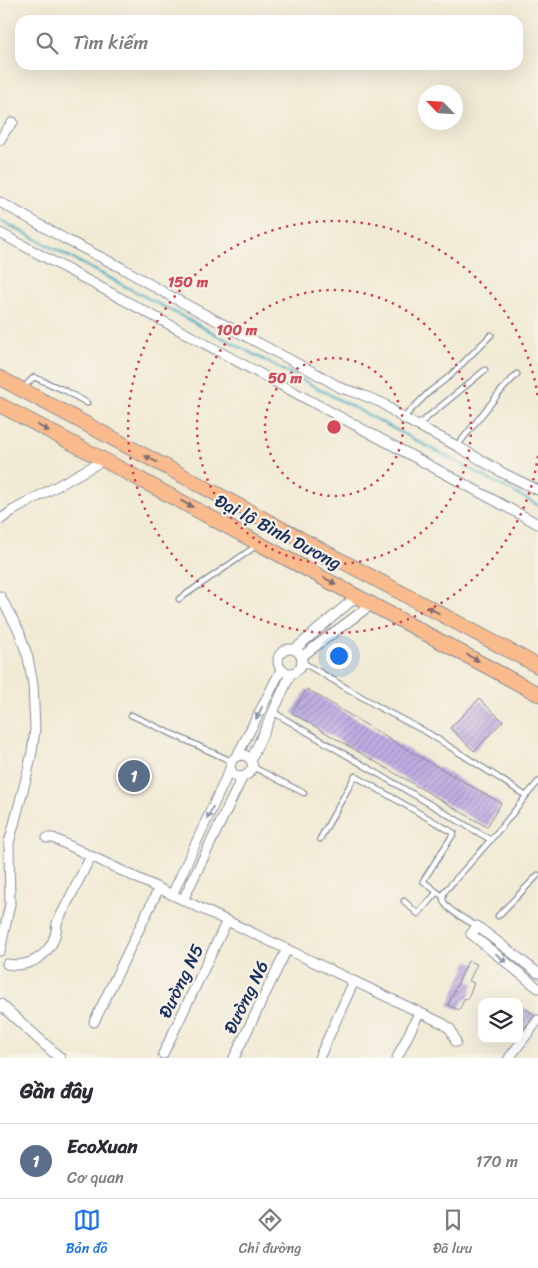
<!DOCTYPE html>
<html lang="vi">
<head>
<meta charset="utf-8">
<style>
  body { margin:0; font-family:Sriracha,sans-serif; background:#f7f7f7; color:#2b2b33 }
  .controls { position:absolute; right:15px; bottom:15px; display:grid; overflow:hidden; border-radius:10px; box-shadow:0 5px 20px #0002 }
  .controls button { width:45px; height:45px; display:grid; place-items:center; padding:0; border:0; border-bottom:1px solid #e1e1e2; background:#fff; color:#2b2b33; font:25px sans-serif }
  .compass { position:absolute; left:418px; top:85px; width:45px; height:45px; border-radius:50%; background:#fff; box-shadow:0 5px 20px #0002; rotate:295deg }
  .you { position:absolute; left:338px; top:655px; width:18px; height:18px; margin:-12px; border:4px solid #fff; border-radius:50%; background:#1a73e8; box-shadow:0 0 0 8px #1a73e833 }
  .badge { display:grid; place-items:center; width:32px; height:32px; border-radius:50%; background:#1a73e8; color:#fff; font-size:16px; font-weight:700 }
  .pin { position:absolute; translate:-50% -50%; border:2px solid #fff; box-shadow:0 1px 5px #0006 }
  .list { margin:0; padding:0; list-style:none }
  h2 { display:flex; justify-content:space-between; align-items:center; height:65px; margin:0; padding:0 20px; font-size:21px }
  h2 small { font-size:16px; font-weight:400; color:#7c7c81 }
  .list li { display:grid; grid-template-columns:32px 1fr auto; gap:15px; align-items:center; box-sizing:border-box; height:75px; padding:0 20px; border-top:1px solid #e1e1e2 }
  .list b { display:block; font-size:19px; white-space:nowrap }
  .list p { margin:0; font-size:16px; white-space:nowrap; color:#7c7c81 }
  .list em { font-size:16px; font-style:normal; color:#7c7c81 }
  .icon { flex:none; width:28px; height:28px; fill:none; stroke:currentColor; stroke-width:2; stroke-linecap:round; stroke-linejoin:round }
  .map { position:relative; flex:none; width:538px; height:1058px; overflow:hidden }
  .search { position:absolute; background:#fff; box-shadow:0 5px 20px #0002; left:15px; right:15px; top:15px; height:55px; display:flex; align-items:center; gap:12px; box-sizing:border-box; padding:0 18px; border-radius:15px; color:#7c7c81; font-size:19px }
  .sheet { height:140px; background:#fff }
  nav { display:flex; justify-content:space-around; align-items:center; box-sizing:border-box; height:70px; border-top:1px solid #e1e1e2; background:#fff; font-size:14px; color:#7c7c81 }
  nav a { display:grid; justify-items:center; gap:2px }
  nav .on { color:#1a73e8 }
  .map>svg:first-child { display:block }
</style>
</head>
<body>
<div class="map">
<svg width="538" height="1058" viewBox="0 0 538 1058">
  <defs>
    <pattern id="building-hatch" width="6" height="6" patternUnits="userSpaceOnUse" patternTransform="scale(1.25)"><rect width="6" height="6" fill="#c0ade2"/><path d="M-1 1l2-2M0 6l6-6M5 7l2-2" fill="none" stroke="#9b8dba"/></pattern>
  </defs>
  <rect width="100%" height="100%" fill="#f7f3e8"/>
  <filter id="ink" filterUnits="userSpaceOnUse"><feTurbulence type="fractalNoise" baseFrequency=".02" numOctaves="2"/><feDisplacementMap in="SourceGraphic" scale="10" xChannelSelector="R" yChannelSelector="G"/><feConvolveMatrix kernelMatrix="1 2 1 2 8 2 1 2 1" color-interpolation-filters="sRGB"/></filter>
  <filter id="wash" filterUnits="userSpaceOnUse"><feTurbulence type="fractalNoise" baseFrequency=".0096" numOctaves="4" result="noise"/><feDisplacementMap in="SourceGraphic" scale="20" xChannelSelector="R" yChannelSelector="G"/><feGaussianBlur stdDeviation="1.12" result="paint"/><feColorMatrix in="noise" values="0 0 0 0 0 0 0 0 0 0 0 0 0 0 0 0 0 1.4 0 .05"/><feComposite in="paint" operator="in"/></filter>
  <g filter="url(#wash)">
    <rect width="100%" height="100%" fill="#f1ead4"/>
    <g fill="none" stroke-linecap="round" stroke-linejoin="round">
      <path stroke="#45adc4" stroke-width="2.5" d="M0,220L538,505"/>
    </g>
    <g id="blocks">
      <path fill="url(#building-hatch)" d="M307,689L401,746L501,803L487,827L292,713Z
        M479,699L503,721L474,751L450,728Z
        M468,961L477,964L469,981L474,983L467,1000L465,998L459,1010L448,1005Z
        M519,1004L535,1015L519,1034Z"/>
    </g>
  </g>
  <g filter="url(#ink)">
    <use href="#blocks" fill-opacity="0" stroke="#868c99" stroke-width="1"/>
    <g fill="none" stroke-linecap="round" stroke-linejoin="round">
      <g stroke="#868c99" stroke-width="7">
        <path id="service" d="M21,385H26L34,377L66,391L87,403
          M403,418L429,392L450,376L491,335
          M418,425L485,370
          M457,446L500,392L517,374
          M179,599L226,567L256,546
          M302,662L384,710L428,733L499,778L526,796C501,830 473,860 445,891C443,895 442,898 444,902C448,911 468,921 477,926
          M273,712L491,840
          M131,715L231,761
          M253,767L304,793
          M526,796L538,782
          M320,839L355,776L454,833L423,881L442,896
          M404,901L418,914L437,892
          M498,916L538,875"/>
      </g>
      <g stroke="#868c99" stroke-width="11">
        <path id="minor" d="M0,140L6,130L13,122
          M0,202L65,239L122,268L172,297L317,374L341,388L360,394L382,403L403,418L457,446L503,473L538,490
          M0,233L538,524
          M0,520L12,511L104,460
          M0,596L19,631L28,658L33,684L35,729L32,752L27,775L9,843L10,904L0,951
          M278 661a12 12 0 1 1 24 0a12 12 0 1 1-24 0Z
          M294,650L357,596
          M301,657L372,604
          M237,756L281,670
          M251,760L291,673
          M47,838H53L444,1024L451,1030L456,1042
          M172,895L230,769C231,758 234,756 245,755L251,760L253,767C248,776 244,778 235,776L230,769
          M183,900L242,778
          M7,964C34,969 56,950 57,923L91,856
          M538,973L477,926L471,934L538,988
          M94,1022L159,888
          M163,1054L227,921
          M234,1058L287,949
          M319,1058L354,981
          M397,1058L419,1013
          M509,1058L538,1020"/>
      </g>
      <g stroke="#868c99" stroke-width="12">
        <path id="tertiary" d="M0,1004L60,1058"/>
      </g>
      <g stroke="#868c99" stroke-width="16">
        <path id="trunk" d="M0,378L538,666
          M0,405L104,460L538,694"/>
      </g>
      <use href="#service" stroke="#fff" stroke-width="4.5"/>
      <use href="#minor" stroke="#fff" stroke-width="9"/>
      <use href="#tertiary" stroke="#fff" stroke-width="10"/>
      <use href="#trunk" stroke="#fabb8c" stroke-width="14"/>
    </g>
    <defs><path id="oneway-solid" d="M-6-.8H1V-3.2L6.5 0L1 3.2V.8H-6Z" transform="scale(1.25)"/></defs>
    <g fill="#7f6e73">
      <use href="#oneway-solid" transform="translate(43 428) rotate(28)"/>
      <use href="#oneway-solid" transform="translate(151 459) rotate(-152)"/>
      <use href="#oneway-solid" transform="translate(187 504) rotate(28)"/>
      <use href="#oneway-solid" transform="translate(330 581) rotate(28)"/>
      <use href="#oneway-solid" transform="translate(433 610) rotate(-151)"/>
      <use href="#oneway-solid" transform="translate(473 658) rotate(28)"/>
    </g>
    <g fill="#8d97ae">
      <use href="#oneway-solid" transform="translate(259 713) rotate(117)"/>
      <use href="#oneway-solid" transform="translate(210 813) rotate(115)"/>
      <use href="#oneway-solid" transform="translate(501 958) rotate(39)"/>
    </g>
  </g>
  <g fill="none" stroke="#d1495b" stroke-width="2.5" stroke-dasharray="2.5 5">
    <circle cx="334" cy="427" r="69"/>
    <circle cx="334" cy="427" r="137"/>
    <path d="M538 456A206 206 0 1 1 538 398"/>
  </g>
  <g text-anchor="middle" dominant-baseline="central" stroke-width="4.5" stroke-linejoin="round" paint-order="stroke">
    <g font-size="18" fill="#1b2f5e" stroke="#f7f3e8">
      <text transform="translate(278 532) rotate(28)">Đại lộ Bình Dương</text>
      <text transform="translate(181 981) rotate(-64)">Đường N5</text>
      <text transform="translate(246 997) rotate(-64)">Đường N6</text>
    </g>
  </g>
  <circle cx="334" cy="427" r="8" fill="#d1495b" stroke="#f7f3e8" stroke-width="2.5"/>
  <g font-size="15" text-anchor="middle" font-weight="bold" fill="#d1495b" stroke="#f7f3e8" stroke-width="4.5" stroke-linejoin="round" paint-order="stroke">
    <text x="188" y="287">150 m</text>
    <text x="237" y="335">100 m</text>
    <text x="285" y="383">50 m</text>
  </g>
</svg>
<div class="controls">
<button><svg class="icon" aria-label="layers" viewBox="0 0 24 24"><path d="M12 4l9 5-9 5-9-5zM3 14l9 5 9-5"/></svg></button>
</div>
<svg class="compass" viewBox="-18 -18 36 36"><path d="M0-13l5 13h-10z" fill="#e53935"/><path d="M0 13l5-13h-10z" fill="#7c7c81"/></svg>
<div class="you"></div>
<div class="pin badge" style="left:134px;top:776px;background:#5c6f8a">1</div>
<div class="search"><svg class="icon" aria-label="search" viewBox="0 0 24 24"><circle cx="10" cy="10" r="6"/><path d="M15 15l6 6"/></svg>Tìm kiếm</div>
</div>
<section class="sheet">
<h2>Gần đây<small></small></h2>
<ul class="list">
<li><span class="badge" style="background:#5c6f8a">1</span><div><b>EcoXuan</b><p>Cơ quan</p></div><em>170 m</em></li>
</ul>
</section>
<nav>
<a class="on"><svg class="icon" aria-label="map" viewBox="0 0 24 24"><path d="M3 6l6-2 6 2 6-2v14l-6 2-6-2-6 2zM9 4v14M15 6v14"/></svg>Bản đồ</a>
<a><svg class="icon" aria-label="directions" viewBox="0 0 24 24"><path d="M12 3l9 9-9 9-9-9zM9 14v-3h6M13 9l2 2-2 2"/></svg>Chỉ đường</a>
<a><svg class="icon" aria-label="saved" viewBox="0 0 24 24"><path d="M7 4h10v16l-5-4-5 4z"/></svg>Đã lưu</a>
</nav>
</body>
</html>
